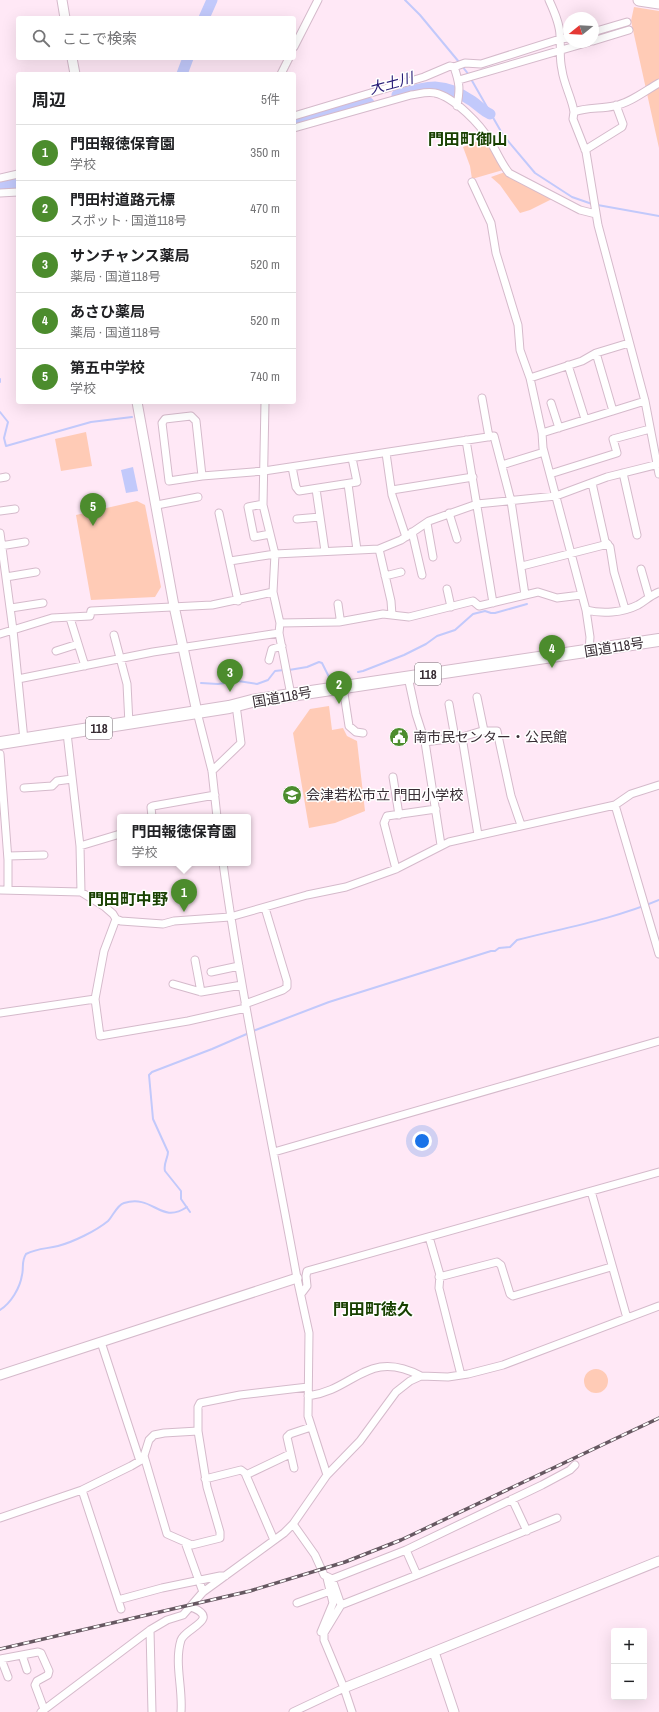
<!DOCTYPE html>
<html lang="ja">
<head>
<meta charset="utf-8">
<style>
  body { margin:0; font-family:"Archivo Narrow","Noto Sans JP",sans-serif; background:#f2f2f2; color:#202124 }
  .controls { position:absolute; right:12px; bottom:12px; display:grid; overflow:hidden; border-radius:4px; box-shadow:0 4px 16px #0002 }
  .controls button { width:36px; height:36px; display:grid; place-items:center; padding:0; border:0; border-bottom:1px solid #e0e0e0; background:#fff; color:#202124; font:20px sans-serif }
  .compass { position:absolute; left:563px; top:12px; width:36px; height:36px; border-radius:50%; background:#fff; box-shadow:0 4px 16px #0002; rotate:252deg }
  .you { position:absolute; left:422px; top:1141px; width:14px; height:14px; margin:-10px; border:3px solid #fff; border-radius:50%; background:#1a73e8; box-shadow:0 0 0 6px #1a73e833 }
  .badge { display:grid; place-items:center; width:26px; height:26px; border-radius:50%; background:#4c8c2d; color:#fff; font-size:13px; font-weight:700 }
  .pin { position:absolute; translate:-50% -33px; filter:drop-shadow(0 1px 2px #0008) }
  .pin::after { content:''; position:absolute; top:21px; width:14px; height:12px; background:inherit; clip-path:polygon(0 0,100% 0,50% 100%) }
  .popup { position:absolute; left:117px; top:814px; width:134px; height:52px; box-sizing:border-box; display:grid; place-content:center; border-radius:4px; background:#fff; filter:drop-shadow(0 1px 3px #0005); font-size:13px; white-space:nowrap; color:#757577 }
  .popup b { font-size:15px; color:#202124 }
  .popup::after { content:''; position:absolute; left:50%; top:100%; margin-left:-8px; border:8px solid transparent; border-top-color:#fff }
  .list { margin:0; padding:0; list-style:none }
  h2 { display:flex; justify-content:space-between; align-items:center; height:52px; margin:0; padding:0 16px; font-size:17px }
  h2 small { font-size:13px; font-weight:400; color:#757577 }
  .list li { display:grid; grid-template-columns:26px 1fr auto; gap:12px; align-items:center; box-sizing:border-box; height:56px; padding:0 16px; border-top:1px solid #e0e0e0 }
  .list b { display:block; font-size:15px; white-space:nowrap }
  .list p { margin:0; font-size:13px; white-space:nowrap; color:#757577 }
  .list em { font-size:13px; font-style:normal; color:#757577 }
  .icon { flex:none; width:22px; height:22px; fill:none; stroke:currentColor; stroke-width:2; stroke-linecap:round; stroke-linejoin:round }
  .map { position:relative; flex:none; width:659px; height:1712px; overflow:hidden }
  .search { position:absolute; background:#fff; box-shadow:0 4px 16px #0002; left:16px; top:16px; width:280px; height:44px; display:flex; align-items:center; gap:10px; box-sizing:border-box; padding:0 14px; border-radius:4px; color:#757577; font-size:15px }
  .panel { position:absolute; background:#fff; box-shadow:0 4px 16px #0002; left:16px; top:72px; width:280px; height:332px; border-radius:4px }
  .map>svg:first-child { display:block }
</style>
</head>
<body>
<div class="map">
<svg width="659" height="1712" viewBox="0 0 659 1712">
  <rect width="100%" height="100%" fill="#ffe8f6"/>
  <path fill="#ffcbb6" d="M634,7L659,11V148L631,21Z
    M486,138L503,170L472,179L470,166L463,147Z
    M505,172L554,198L530,210L520,213L500,185L491,177Z
    M86,432L92,466L61,471L55,439Z
    M137,501L145,505L161,587L155,597L91,600L76,515Z
    M329,706L332,730L343,728L347,736L357,741L365,811L335,823L309,828L293,733L310,709Z
    M584 1381a12 12 0 1 1 24 0a12 12 0 1 1-24 0Z"/>
  <path fill="#c2c9fb" d="M133,467L138,491L126,493L121,470Z"/>
  <g fill="none" stroke-linecap="round" stroke-linejoin="round">
    <path stroke="#c2c9fb" stroke-width="2" d="M405,0L420,15L459,62
      M462,66L469,75
      M471,79L503,135L535,173L572,197L592,204L659,216
      M0,379V382
      M0,412L8,422L4,438L6,446L91,422L132,417
      M289,670L307,667L319,662L322,663L329,677L337,676
      M358,672L363,671L404,655L426,644L437,636L455,630L473,614L485,611L491,613H495L527,604
      M201,683L218,684L238,681L257,684L268,680L275,671L284,670
      M253,1031L329,1002L491,951H495L499,948L510,947L517,940C564,928 614,919 659,900
      M190,1212L181,1199V1191L165,1171C163,1164 168,1158 168,1152L153,1119L149,1075L152,1072L212,1049L249,1033
      M0,1310C11,1303 20,1288 22,1275C24,1267 21,1262 26,1254C38,1248 46,1249 58,1246C73,1242 96,1231 108,1221C113,1216 117,1205 124,1203C154,1194 160,1225 187,1207"/>
    <path stroke="#c2c9fb" stroke-width="11" d="M204,18L212,0
      M182,74L188,58
      M397,95C429,86 443,81 472,101C478,105 483,111 490,114
      M294,124L369,103
      M0,185L18,183"/>
    <g stroke="#d5bacb" stroke-width="9">
      <path id="street" d="M549,0C554,11 560,24 560,36C561,48 559,57 562,70C564,85 572,98 574,112
        M593,32L627,22
        M593,41L629,30
        M294,47L318,0
        M454,67L465,63L481,64L560,39L569,38
        M281,74L289,58
        M459,80L589,42
        M659,83C645,91 630,103 614,106C601,109 587,107 574,112L573,119L586,152L598,225L645,401L659,474
        M294,116L424,77L450,66L454,67C460,84 460,89 457,106
        M294,128L411,95C419,94 427,91 435,93C454,97 481,125 490,141C497,152 501,163 509,173L580,210L596,214
        M585,150L622,127L623,124L616,105
        M0,178L18,174
        M472,182L491,223L496,253L518,325L520,350L530,378L542,433L543,448L586,610L590,637L589,651
        M0,193L18,192
        M596,353L613,411
        M568,365L585,419
        M530,378L582,361L596,353L629,343
        M482,398L489,437
        M265,402L263,505L275,554L273,592L280,623L279,633L291,695
        M551,403L559,428
        M542,433L645,401
        M466,440L493,603
        M386,453L392,495L406,537
        M502,465L544,452
        M292,467L296,487L299,491L357,482L352,458
        M623,473L637,535
        M550,474L617,453L613,439L650,429
        M202,476L196,421L191,416L165,419L162,423L169,481L202,476L264,471L494,436L511,501L525,595
        M0,478L6,477
        M592,483L605,541L610,547L614,572L625,609
        M348,484L357,550
        M316,489L325,551
        M392,490L473,477
        M263,504L248,507L254,537L270,534
        M157,505L198,497
        M0,511L15,509
        M219,513L238,601
        M449,513L457,539
        M297,519L320,517
        M427,523L433,557
        M412,532L422,575
        M0,533L13,630L24,740
        M0,546L25,542
        M379,549L391,601L392,615
        M230,561L275,554L379,549L401,540L429,521L477,504L556,496L607,477L659,464
        M522,566L608,544
        M641,569L649,597
        M385,576L401,572
        M6,577L36,572
        M447,589L451,607
        M338,604L340,618L339,622
        M11,608L43,603
        M586,610C602,614 622,613 638,605C645,601 651,595 659,592
        M70,618L85,666
        M280,623L339,622L383,614L409,617L473,601L479,606L538,592L557,598L581,595
        M0,634L52,618L90,616L91,611L212,605L273,592
        M114,635L127,684L129,724
        M56,651L78,644
        M269,660L272,649L282,646
        M408,677L416,714L425,742L441,845
        M18,679L153,652L279,633
        M343,687L349,726L356,732L363,733
        M477,697L484,731
        M449,704L455,738
        M197,712L212,771L217,817
        M67,733L80,846L81,892
        M462,737L478,835
        M425,742L462,737L482,731H497L511,796L521,825
        M0,754L8,860V890
        M212,771L241,743L236,705
        M393,777L399,815
        M24,788L52,786L57,781L72,779
        M615,805L659,954
        M152,817L151,807L153,806L215,795
        M80,846L120,834
        M8,856L44,855
        M223,863C242,1002 272,1140 297,1278L309,1333L308,1416L327,1475
        M396,869L384,823L387,816L436,809
        M0,890L81,892L105,907L113,914L116,919L104,951L95,999
        M116,919L121,921L163,924L174,921L230,917L307,895L346,887L396,869L449,842L615,805L631,794L659,785
        M195,960L201,992
        M211,972L239,966
        M173,984L201,992L242,985
        M245,1004L283,990L287,987V981L265,908
        M0,1013L95,999L100,1036L188,1021L246,1008
        M274,1152L659,1041
        M591,1191L627,1318
        M429,1237L440,1275L439,1288L461,1375
        M439,1277L497,1262L501,1265L510,1294L513,1296L611,1267
        M301,1294L307,1286L306,1276L307,1271L659,1172
        M101,1342L140,1461
        M308,1396C355,1390 367,1348 421,1376
        M144,1456L167,1534L192,1545L220,1538V1532L207,1487L198,1431
        M294,1468L287,1437L290,1434L311,1427
        M246,1475L290,1454
        M205,1479L241,1470L245,1473L274,1540
        M82,1490L121,1609
        M512,1499L527,1531
        M0,1518L82,1490L131,1466L143,1459L149,1440L154,1435L164,1433L198,1431V1407L200,1403L240,1395L308,1387
        M293,1524L315,1555L324,1575L332,1579L341,1605L324,1633V1640L344,1688L352,1712
        M185,1542L203,1592
        M406,1550L542,1485L570,1470L575,1465
        M417,1575L557,1518
        M332,1579L406,1550L417,1575L341,1605
        M118,1600L162,1588L220,1576H225
        M297,1603L330,1591
        M150,1630L152,1712
        M321,1632L333,1603L327,1578
        M22,1655L27,1670
        M0,1659L38,1652L41,1653L49,1671L48,1675L37,1681L35,1685L44,1709
        M1,1659L8,1677
        M41,1712L150,1630L167,1620L183,1615L203,1592L284,1533L293,1524L327,1475L360,1441L396,1392L410,1381L421,1376L448,1377L468,1374L503,1365L659,1306
        M181,1712C183,1688 174,1663 181,1640C185,1628 222,1619 191,1607
        M293,1712L344,1688"/>
    </g>
    <g stroke="#d5bacb" stroke-width="11">
      <path id="secondary" d="M62,0L65,18
        M72,58L75,74
        M137,402L174,606L197,712
        M0,1375L297,1278
        M434,1652L454,1712
        M344,1688L659,1561"/>
    </g>
    <g stroke="#d5bacb" stroke-width="13">
      <path id="primary" d="M639,0L659,3"/>
    </g>
    <g stroke="#d5bacb" stroke-width="14">
      <path id="highway" d="M0,743L229,707L252,701L291,695L659,640"/>
    </g>
    <use href="#street" stroke="#fff" stroke-width="7"/>
    <use href="#secondary" stroke="#fff" stroke-width="9"/>
    <use href="#primary" stroke="#fff" stroke-width="11"/>
    <use href="#highway" stroke="#fff" stroke-width="12"/>
    <g stroke="#665861" stroke-width="3.5">
      <path id="rail" d="M0,1649L250,1591L345,1562L401,1540L659,1418"/>
    </g>
    <use href="#rail" stroke="#fff" stroke-width="2" stroke-dasharray="6" stroke-linecap="butt"/>
  </g>
  <defs>
    <g id="civic-disc" transform="scale(1)"><circle r="9.5" fill="#4c8c2d" stroke="#fff"/><path d="M-.6-6.5H3V-4.5H.6V-3L4-1V1h2V6H-6V1h2V-1L-.6-3ZM-1.2 2.5V6h2.4V2.5Z" fill="#fff"/></g>
    <g id="school-disc" transform="scale(1)"><circle r="9.5" fill="#4c8c2d" stroke="#fff"/><path d="M0-5L7-2L0 1L-7-2ZM-4 1L0 2.5L4 1V4Q0 6-4 4Z" fill="#fff"/></g>
  </defs>
  <g fill-rule="evenodd">
    <use href="#civic-disc" x="399" y="737"/>
    <use href="#school-disc" x="292" y="795"/>
  </g>
  <g text-anchor="middle" dominant-baseline="central" stroke-width="3" stroke-linejoin="round" paint-order="stroke">
    <g fill="#fff" stroke="#736b70" stroke-width="1">
      <rect x="415" y="663" width="26" height="22" rx="3"/>
      <rect x="86" y="717" width="26" height="22" rx="3"/>
    </g>
    <g font-size="13" font-weight="bold" fill="#372c33">
      <text x="428" y="674">118</text>
      <text x="99" y="728">118</text>
    </g>
    <g font-size="14" fill="#372c33" stroke="#fff">
      <text transform="translate(614 647) rotate(-9)">国道118号</text>
      <text transform="translate(282 697) rotate(-10)">国道118号</text>
    </g>
    <g font-size="14" fill="#372c33" stroke="#fff" text-anchor="start">
      <text x="413" y="737">南市民センター・公民館</text>
      <text x="306" y="795">会津若松市立 門田小学校</text>
    </g>
    <g font-size="15" font-style="italic" fill="#271c77" stroke="#fff">
      <text transform="translate(391 83) rotate(-15)">大土川</text>
    </g>
    <g font-size="16" font-weight="bold" fill="#184101" stroke="#fff">
      <text x="468" y="139">門田町御山</text>
      <text x="128" y="899">門田町中野</text>
      <text x="373" y="1309">門田町徳久</text>
    </g>
  </g>
</svg>
<div class="controls">
<button>+</button>
<button>−</button>
</div>
<svg class="compass" viewBox="-18 -18 36 36"><path d="M0-13l5 13h-10z" fill="#e53935"/><path d="M0 13l5-13h-10z" fill="#757577"/></svg>
<div class="you"></div>
<div class="pin badge" style="left:184px;top:912px">1</div>
<div class="popup"><b>門田報徳保育園</b>学校</div>
<div class="pin badge" style="left:339px;top:704px">2</div>
<div class="pin badge" style="left:230px;top:692px">3</div>
<div class="pin badge" style="left:552px;top:668px">4</div>
<div class="pin badge" style="left:93px;top:526px">5</div>
<div class="search"><svg class="icon" aria-label="search" viewBox="0 0 24 24"><circle cx="10" cy="10" r="6"/><path d="M15 15l6 6"/></svg>ここで検索</div>
<section class="panel">
<h2>周辺<small>5件</small></h2>
<ul class="list">
<li><span class="badge">1</span><div><b>門田報徳保育園</b><p>学校</p></div><em>350 m</em></li>
<li><span class="badge">2</span><div><b>門田村道路元標</b><p>スポット · 国道118号</p></div><em>470 m</em></li>
<li><span class="badge">3</span><div><b>サンチャンス薬局</b><p>薬局 · 国道118号</p></div><em>520 m</em></li>
<li><span class="badge">4</span><div><b>あさひ薬局</b><p>薬局 · 国道118号</p></div><em>520 m</em></li>
<li><span class="badge">5</span><div><b>第五中学校</b><p>学校</p></div><em>740 m</em></li>
</ul>
</section>
</div>
</body>
</html>
